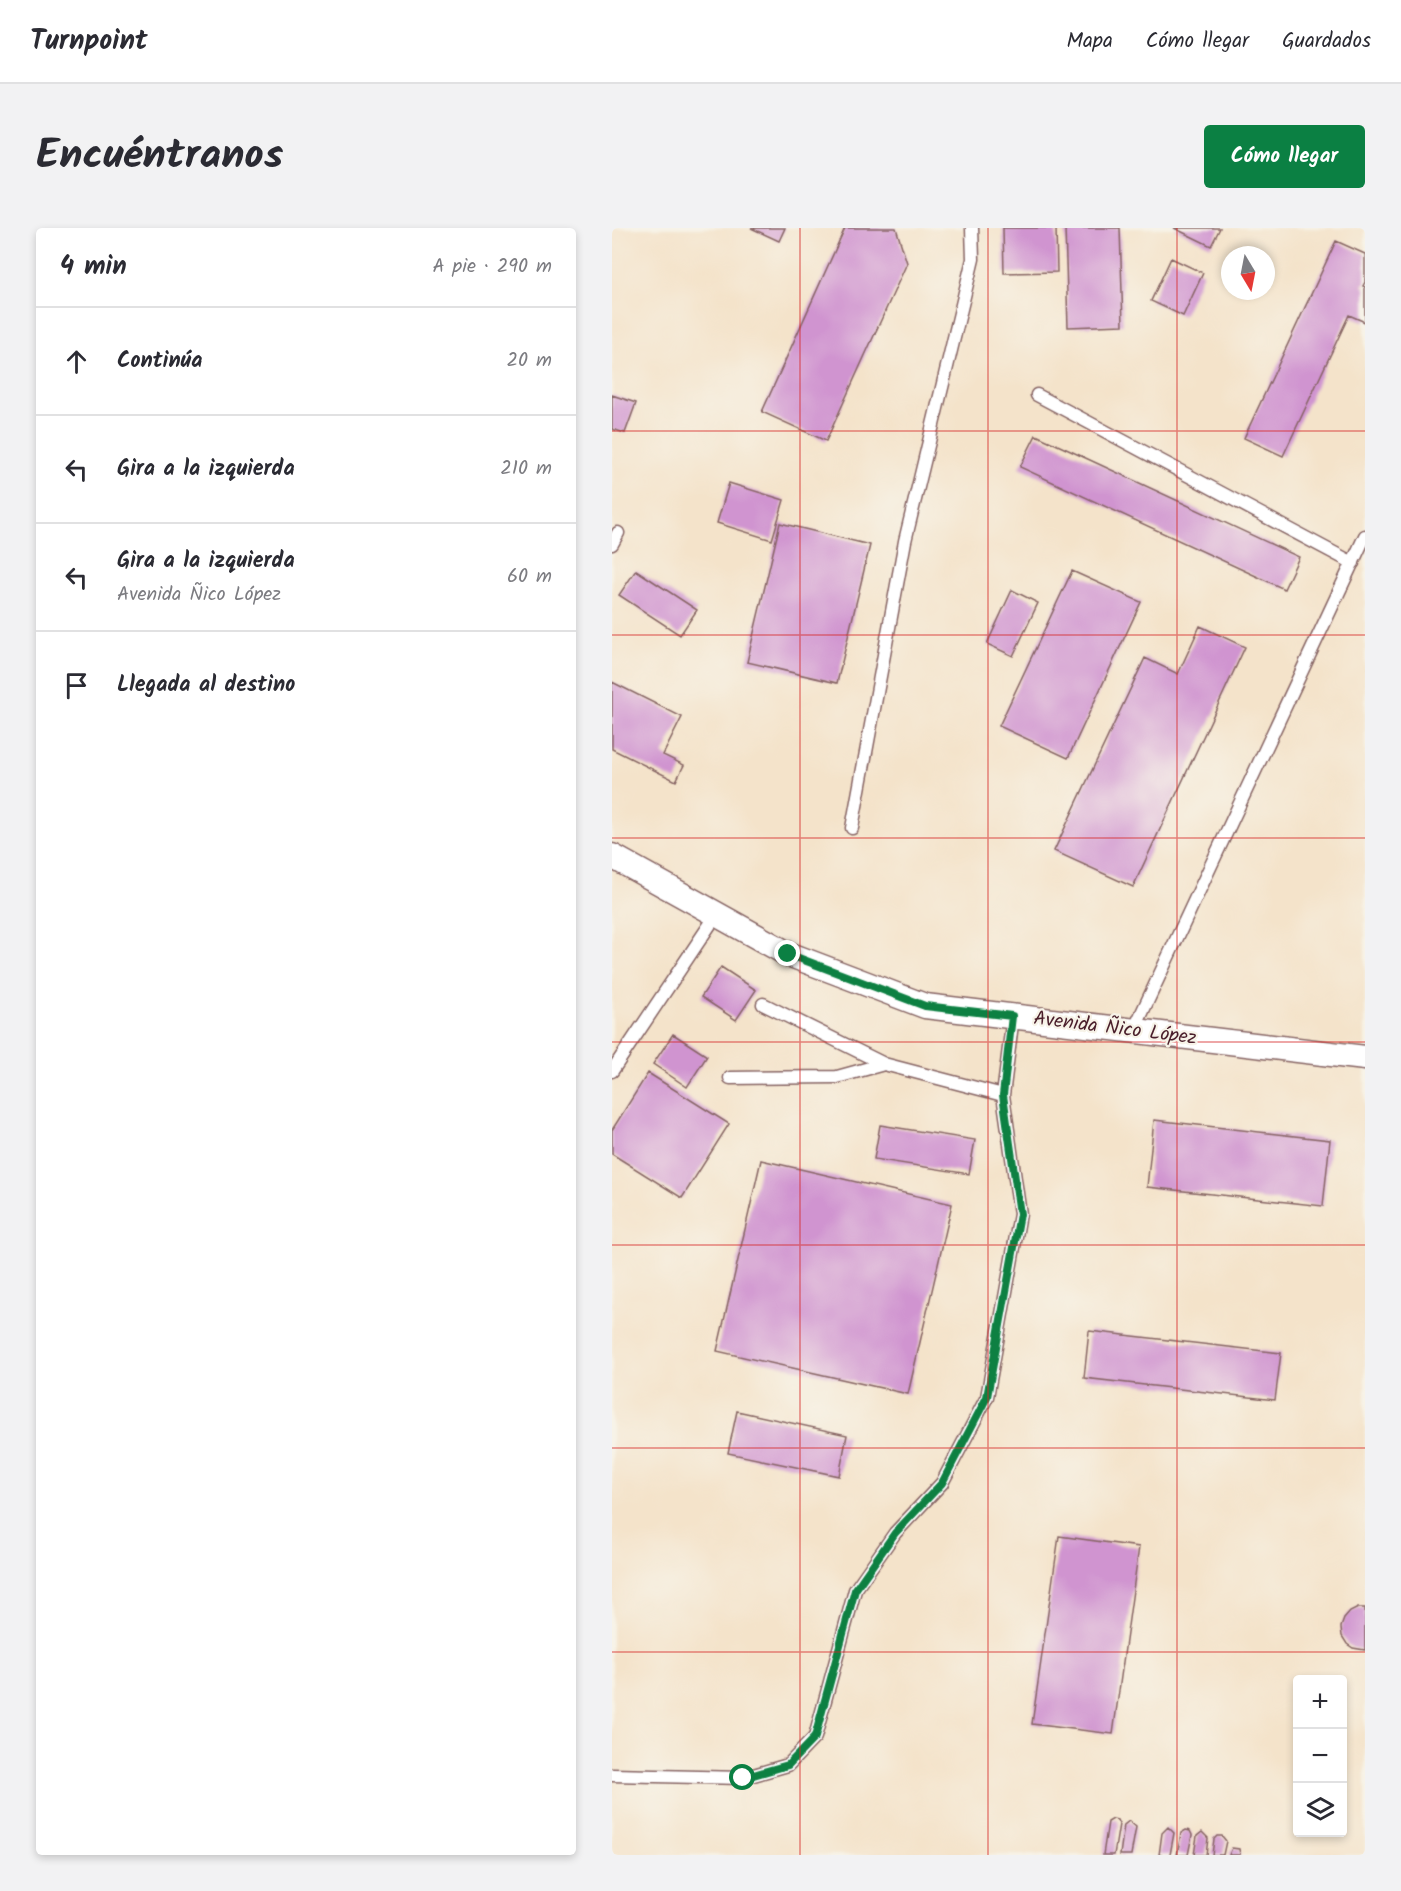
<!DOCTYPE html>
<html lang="es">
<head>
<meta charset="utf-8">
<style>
  body { margin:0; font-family:Kalam,sans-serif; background:#f2f2f3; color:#2b2b33 }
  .controls { position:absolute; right:18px; bottom:18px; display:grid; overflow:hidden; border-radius:6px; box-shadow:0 3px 9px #0003 }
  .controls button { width:54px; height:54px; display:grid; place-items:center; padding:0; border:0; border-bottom:2px solid #e1e1e2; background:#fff; color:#2b2b33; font:30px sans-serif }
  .compass { position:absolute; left:609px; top:18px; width:54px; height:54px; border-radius:50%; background:#fff; box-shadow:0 3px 9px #0003; rotate:170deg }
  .stop { position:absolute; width:18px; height:18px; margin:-14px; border:4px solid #0b8043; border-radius:50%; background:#fff }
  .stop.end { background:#0b8043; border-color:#fff; box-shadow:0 2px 6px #0008 }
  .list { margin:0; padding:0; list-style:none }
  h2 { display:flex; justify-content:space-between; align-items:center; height:78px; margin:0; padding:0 24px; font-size:26px }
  h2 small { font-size:20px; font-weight:400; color:#7c7c81 }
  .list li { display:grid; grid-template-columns:39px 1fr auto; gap:18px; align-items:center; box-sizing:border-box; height:108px; padding:0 24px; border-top:2px solid #e1e1e2 }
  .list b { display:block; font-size:22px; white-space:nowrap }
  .list p { margin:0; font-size:20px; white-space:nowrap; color:#7c7c81 }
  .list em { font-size:20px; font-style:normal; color:#7c7c81 }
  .icon { flex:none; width:33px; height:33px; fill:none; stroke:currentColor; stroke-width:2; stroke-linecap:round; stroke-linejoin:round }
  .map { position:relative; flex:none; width:753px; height:1627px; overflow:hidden; border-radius:6px }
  header { display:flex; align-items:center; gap:36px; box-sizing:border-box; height:84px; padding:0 30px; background:#fff; border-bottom:2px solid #e1e1e2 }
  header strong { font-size:28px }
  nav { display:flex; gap:33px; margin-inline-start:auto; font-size:21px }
  .intro { display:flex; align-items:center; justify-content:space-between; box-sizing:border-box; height:144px; padding:0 36px }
  h1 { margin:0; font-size:42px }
  .button { padding:15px 27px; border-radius:6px; background:#0b8043; color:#fff; font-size:21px; font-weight:700 }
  main { display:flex; gap:36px; padding:0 36px }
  aside { flex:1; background:#fff; border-radius:6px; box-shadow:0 3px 9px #0003 }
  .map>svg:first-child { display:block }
</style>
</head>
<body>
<header>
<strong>Turnpoint</strong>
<nav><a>Mapa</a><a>Cómo llegar</a><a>Guardados</a></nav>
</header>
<div class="intro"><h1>Encuéntranos</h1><a class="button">Cómo llegar</a></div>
<main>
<aside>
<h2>4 min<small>A pie · 290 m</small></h2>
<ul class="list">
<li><svg class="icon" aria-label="ahead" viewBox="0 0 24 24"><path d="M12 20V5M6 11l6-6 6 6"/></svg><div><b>Continúa</b></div><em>20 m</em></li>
<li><svg class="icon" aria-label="left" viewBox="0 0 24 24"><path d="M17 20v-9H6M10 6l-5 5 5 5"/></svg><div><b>Gira a la izquierda</b></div><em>210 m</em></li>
<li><svg class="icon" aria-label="left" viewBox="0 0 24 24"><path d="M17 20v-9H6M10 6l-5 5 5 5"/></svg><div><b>Gira a la izquierda</b><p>Avenida Ñico López</p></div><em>60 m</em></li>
<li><svg class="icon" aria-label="arrive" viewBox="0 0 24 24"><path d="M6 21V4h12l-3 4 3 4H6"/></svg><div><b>Llegada al destino</b></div></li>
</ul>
</aside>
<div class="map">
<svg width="753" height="1627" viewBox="0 0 753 1627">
  <rect width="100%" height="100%" fill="#f7f3e8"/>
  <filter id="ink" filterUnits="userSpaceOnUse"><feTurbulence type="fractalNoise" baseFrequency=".0167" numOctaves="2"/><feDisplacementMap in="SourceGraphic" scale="12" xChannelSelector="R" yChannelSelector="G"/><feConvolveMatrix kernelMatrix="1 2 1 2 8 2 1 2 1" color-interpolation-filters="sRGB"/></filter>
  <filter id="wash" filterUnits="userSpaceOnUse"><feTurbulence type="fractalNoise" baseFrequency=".008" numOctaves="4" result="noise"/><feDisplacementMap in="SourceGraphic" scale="24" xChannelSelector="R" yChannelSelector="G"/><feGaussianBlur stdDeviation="1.35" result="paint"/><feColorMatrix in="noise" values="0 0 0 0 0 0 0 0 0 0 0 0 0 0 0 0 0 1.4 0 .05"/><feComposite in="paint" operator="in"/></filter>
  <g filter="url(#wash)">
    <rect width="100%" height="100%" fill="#f4e3ca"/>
    <g id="blocks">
      <path fill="#d094d0" d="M139,0H173L167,13Z
        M233,0H284L295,35L214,213L150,184Z
        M391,0H444L445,44L392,45Z
        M453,0H508L511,97L456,99Z
        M562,0H608L599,18Z
        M724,13L753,26V54L751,58L753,59V94L737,87L671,228L632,210Z
        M559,30L591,45L571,88L539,73Z
        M0,167L24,175L13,205L0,201Z
        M424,207L687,329L672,361L408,239Z
        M117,255L172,272L160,312L105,295Z
        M168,295L258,317L225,455L135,434Z
        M24,342L85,382L68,407L7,367Z
        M460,343L529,374L456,530L387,498Z
        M400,362L426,375L401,428L375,416Z
        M588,398L633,419L521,659L442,623L533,430L566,446Z
        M0,454L70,489L51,527L72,537L64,553L0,521Z
        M109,739L144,762L124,792L89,769Z
        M61,806L95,828L75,859L41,836Z
        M36,845L117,896L70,970L0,926V902Z
        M542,892L718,912L711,978L535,959Z
        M268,897L363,912L357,946L262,931Z
        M149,932L340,976L296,1166L105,1123Z
        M477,1103L669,1125L663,1172L472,1150Z
        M125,1183L235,1207L227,1248L116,1225Z
        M447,1308L527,1319L501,1506L420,1496Z
        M746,1380H753V1422L741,1420L735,1416L730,1408L729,1399L732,1391L738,1384Z
        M501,1591L505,1592L507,1596L502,1627H491L496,1594Z
        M517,1593L524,1599L519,1627H508L512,1597Z
        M556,1599L562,1605L558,1627H547L550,1605Z
        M574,1602L578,1603L580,1607L576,1627H565L569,1605Z
        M590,1604L596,1610L594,1627H582L585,1608Z
        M605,1608H610L614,1613L611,1627H600L602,1611Z
        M620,1620L627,1621L628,1627H617Z"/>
    </g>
  </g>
  <g filter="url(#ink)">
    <use href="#blocks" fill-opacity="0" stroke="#866463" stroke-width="1.5"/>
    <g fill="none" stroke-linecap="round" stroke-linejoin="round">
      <g stroke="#866463" stroke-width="15">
        <path id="lane" d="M425,167L741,335
          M0,316L6,305
          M240,600L293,313L361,31L360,0
          M151,776L272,836
          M521,804L753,308
          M0,843L105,686
          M118,850L225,849L272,836L391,867
          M0,1547L131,1550L176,1537L203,1509L243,1362L283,1305L330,1255L375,1169L408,986L391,867L401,788"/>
      </g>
      <g stroke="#866463" stroke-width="27">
        <path id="street" d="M0,628L176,726L313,778L753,830"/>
      </g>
      <use href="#lane" stroke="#fff" stroke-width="12"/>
      <use href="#street" stroke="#fff" stroke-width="24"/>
    </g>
  </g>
  <g fill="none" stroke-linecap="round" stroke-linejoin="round" filter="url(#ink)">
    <path stroke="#0b8043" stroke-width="8" d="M131,1550L176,1537L203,1509L243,1362L283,1305L330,1255L375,1169L408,986L391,867L400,788L313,778L176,726"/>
  </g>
  <path fill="none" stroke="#d62828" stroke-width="1.5" stroke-opacity="0.55" d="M188,0V1627M376,0V1627M565,0V1627M0,203H753M0,407H753M0,610H753M0,814H753M0,1017H753M0,1220H753M0,1424H753"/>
  <g text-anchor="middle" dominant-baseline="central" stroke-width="4.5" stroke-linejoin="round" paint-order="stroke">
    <g font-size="20" fill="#4a1f2b" stroke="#f7f3e8">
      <text transform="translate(503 801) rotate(7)">Avenida Ñico López</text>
    </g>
  </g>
</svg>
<div class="controls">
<button>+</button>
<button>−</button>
<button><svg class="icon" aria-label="layers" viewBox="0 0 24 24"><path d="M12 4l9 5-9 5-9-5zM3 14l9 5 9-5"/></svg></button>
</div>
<svg class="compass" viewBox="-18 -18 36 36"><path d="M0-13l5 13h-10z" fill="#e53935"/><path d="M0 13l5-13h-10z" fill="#7c7c81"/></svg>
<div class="stop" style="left:131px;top:1550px"></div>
<div class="stop end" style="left:176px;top:726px"></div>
</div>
</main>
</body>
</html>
